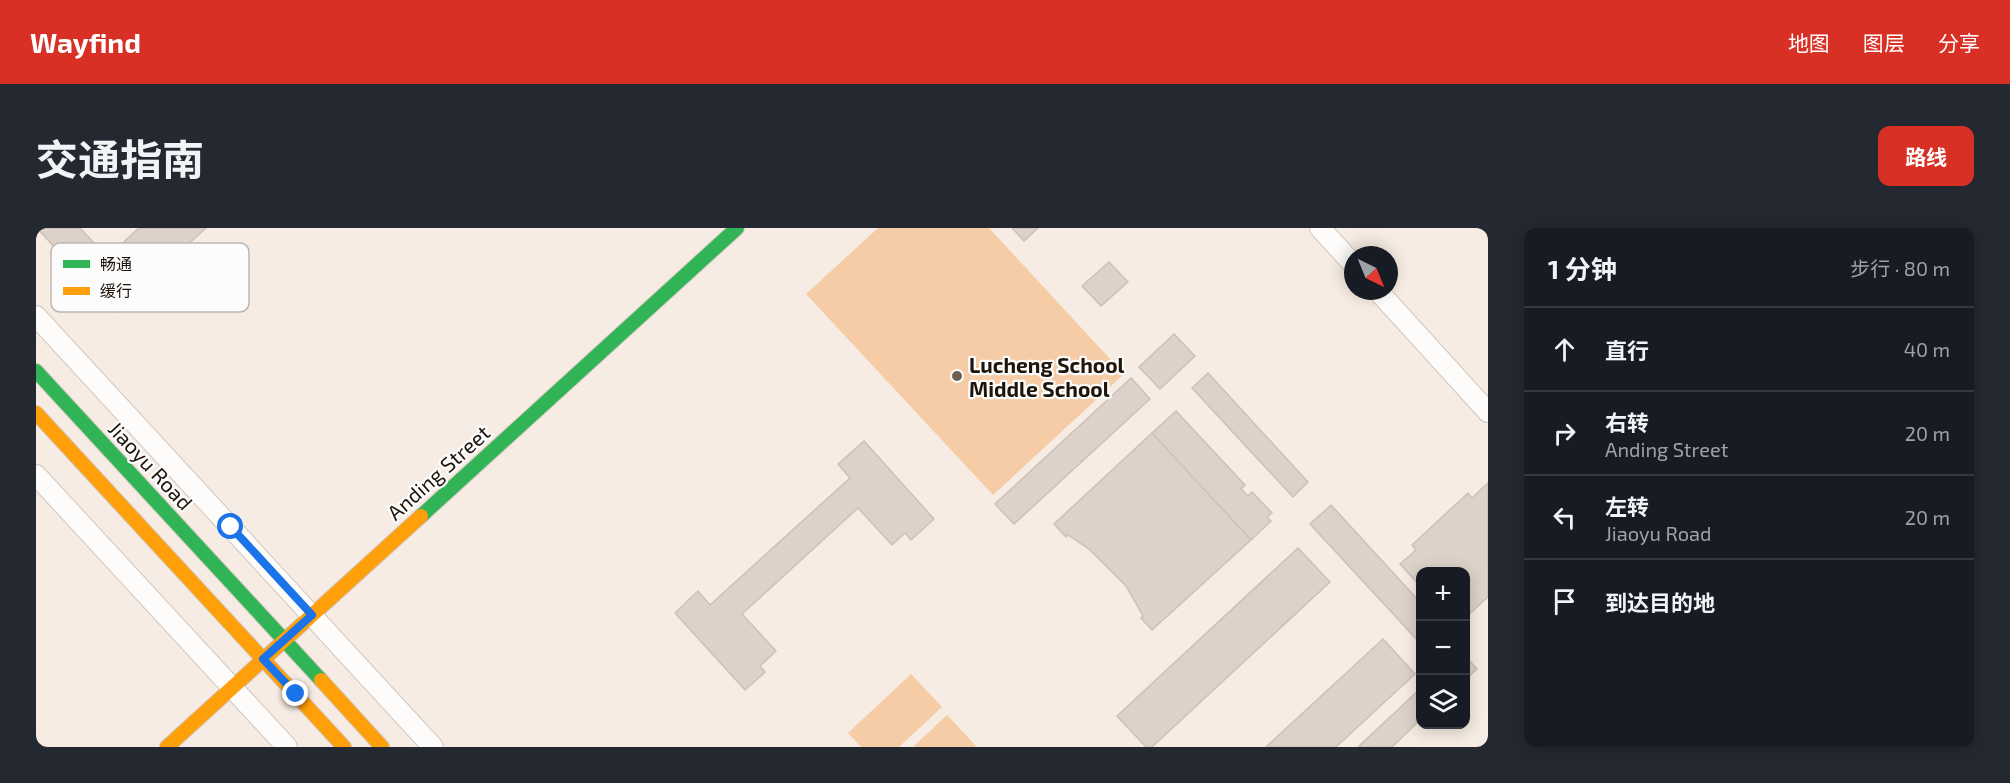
<!DOCTYPE html>
<html lang="zh">
<head>
<meta charset="utf-8">
<style>
  body { margin:0; font-family:"Exo 2","Noto Sans SC",sans-serif; background:#242831; color:#f1f3f6 }
  .controls { position:absolute; right:18px; bottom:18px; display:grid; overflow:hidden; border-radius:12px; box-shadow:0 3px 15px #0003 }
  .controls button { width:54px; height:54px; display:grid; place-items:center; padding:0; border:0; border-bottom:2px solid #363941; background:#171b24; color:#f1f3f6; font:30px sans-serif }
  .compass { position:absolute; left:1308px; top:18px; width:54px; height:54px; border-radius:50%; background:#171b24; box-shadow:0 3px 15px #0003; rotate:137deg }
  .stop { position:absolute; width:18px; height:18px; margin:-14px; border:4px solid #1a73e8; border-radius:50%; background:#fff }
  .stop.end { background:#1a73e8; border-color:#fff; box-shadow:0 2px 6px #0008 }
  .list { margin:0; padding:0; list-style:none }
  h2 { display:flex; justify-content:space-between; align-items:center; height:78px; margin:0; padding:0 24px; font-size:26px }
  h2 small { font-size:20px; font-weight:400; color:#9ea1a6 }
  .list li { display:grid; grid-template-columns:39px 1fr auto; gap:18px; align-items:center; box-sizing:border-box; height:84px; padding:0 24px; border-top:2px solid #363941 }
  .list b { display:block; font-size:22px; white-space:nowrap }
  .list p { margin:0; font-size:20px; white-space:nowrap; color:#9ea1a6 }
  .list em { font-size:20px; font-style:normal; color:#9ea1a6 }
  .icon { flex:none; width:33px; height:33px; fill:none; stroke:currentColor; stroke-width:2; stroke-linecap:round; stroke-linejoin:round }
  .map { position:relative; flex:none; width:1452px; height:519px; overflow:hidden; border-radius:12px }
  header { display:flex; align-items:center; gap:36px; box-sizing:border-box; height:84px; padding:0 30px; background:#d93025; color:#fff }
  header strong { font-size:28px }
  nav { display:flex; gap:33px; margin-inline-start:auto; font-size:21px }
  .intro { display:flex; align-items:center; justify-content:space-between; box-sizing:border-box; height:144px; padding:0 36px }
  h1 { margin:0; font-size:42px }
  .button { padding:15px 27px; border-radius:12px; background:#d93025; color:#fff; font-size:21px; font-weight:700 }
  main { display:flex; gap:36px; padding:0 36px }
  aside { flex:1; background:#171b24; border-radius:12px; box-shadow:0 3px 15px #0003 }
  .map>svg:first-child { display:block }
</style>
</head>
<body>
<header>
<strong>Wayfind</strong>
<nav><a>地图</a><a>图层</a><a>分享</a></nav>
</header>
<div class="intro"><h1>交通指南</h1><a class="button">路线</a></div>
<main>
<div class="map">
<svg width="1452" height="519" viewBox="0 0 1452 519">
  <rect width="100%" height="100%" fill="#f6ece3"/>
  <path fill="#f5cca5" d="M842,0H953L1088,146L957,267L770,66Z
    M875,446L906,479L863,519H825L812,505Z
    M911,487L941,519H877Z"/>
  <path fill="#dcd2c9" stroke="#cbc1b8" stroke-width="1.5" d="M1,0H44L71,29L68,32L98,65L78,84Z
    M103,0H170L98,65L68,32Z
    M976,0H1002L988,13Z
    M1073,34L1092,54L1065,78L1046,58Z
    M1138,106L1159,128L1124,161L1103,139Z
    M1172,145L1272,254L1257,269L1156,160Z
    M1095,150L1114,171L978,296L959,276Z
    M1140,183L1209,257L1205,261L1212,268L1216,264L1236,285L1231,289L1235,293L1215,312L1116,205Z
    M1116,205L1215,312L1116,402L1105,390L1107,388L1090,358L1054,322L1032,307L1030,309L1018,296Z
    M828,213L898,291L875,312L869,305L856,317L822,280L706,386L740,423L724,438L729,444L709,462L639,385L662,363L674,377L814,250L802,236Z
    M1452,255V369L1430,389V344H1384V358L1364,336L1380,322L1376,317L1432,265L1436,270Z
    M1295,277L1384,374V415L1274,296Z
    M1262,320L1294,354L1116,519H1110L1081,488Z
    M1347,411L1379,446L1300,519H1230Z
    M1430,429L1441,441L1430,451Z
    M1384,461V492L1356,519H1322Z"/>
  <g fill="none" stroke-linecap="round" stroke-linejoin="round">
    <g stroke="#d1c7be" stroke-width="22">
      <path id="street" d="M1284,0L1317,36
        M1342,63L1452,184
        M0,88L397,519
        M0,247L251,519"/>
    </g>
    <g stroke="#d1c7be" stroke-width="16">
      <path id="fast" d="M0,143L285,452
        M385,288L701,0"/>
    </g>
    <g stroke="#d1c7be" stroke-width="16">
      <path id="slow" d="M0,185L308,519
        M285,452L346,519
        M131,519L385,288"/>
    </g>
    <use href="#street" stroke="#fefcfb" stroke-width="20"/>
    <use href="#fast" stroke="#30b455" stroke-width="14"/>
    <use href="#slow" stroke="#ff9f0a" stroke-width="14"/>
  </g>
  <g fill="none" stroke-linecap="round" stroke-linejoin="round">
    <path stroke="#1a73e8" stroke-width="8" d="M195,299L276,387L227,431L260,466"/>
  </g>
  <circle fill="#6a6056" stroke="#fcfcfc" stroke-width="2" cx="921" cy="148" r="6"/>
  <g text-anchor="middle" dominant-baseline="central" stroke-width="4.5" stroke-linejoin="round" paint-order="stroke">
    <g font-size="21" font-weight="bold" fill="#1f140a" stroke="#fcfcfc" text-anchor="start">
      <text x="933" y="136">Lucheng School<tspan x="933" dy="24">Middle School</tspan></text>
    </g>
    <g font-size="21" fill="#1f140a" stroke="#fcfcfc">
      <text transform="translate(115 237) rotate(47)">Jiaoyu Road</text>
      <text transform="translate(402 244) rotate(-42)">Anding Street</text>
    </g>
  </g>
  <rect x="15" y="15" width="198" height="69" rx="9" fill="#fcfcfc" stroke="#bab6b3" stroke-width="1.5"/>
  <rect x="27" y="32" width="27" height="8" fill="#30b455"/>
  <rect x="27" y="59" width="27" height="8" fill="#ff9f0a"/>
  <g font-size="16" fill="#1f140a">
    <text x="64" y="42">畅通</text>
    <text x="64" y="69">缓行</text>
  </g>
</svg>
<div class="controls">
<button>+</button>
<button>−</button>
<button><svg class="icon" aria-label="layers" viewBox="0 0 24 24"><path d="M12 4l9 5-9 5-9-5zM3 14l9 5 9-5"/></svg></button>
</div>
<svg class="compass" viewBox="-18 -18 36 36"><path d="M0-13l5 13h-10z" fill="#e53935"/><path d="M0 13l5-13h-10z" fill="#9ea1a6"/></svg>
<div class="stop" style="left:195px;top:299px"></div>
<div class="stop end" style="left:260px;top:466px"></div>
</div>
<aside>
<h2>1 分钟<small>步行 · 80 m</small></h2>
<ul class="list">
<li><svg class="icon" aria-label="ahead" viewBox="0 0 24 24"><path d="M12 20V5M6 11l6-6 6 6"/></svg><div><b>直行</b></div><em>40 m</em></li>
<li><svg class="icon" aria-label="right" viewBox="0 0 24 24"><path d="M7 20v-9h11M14 6l5 5-5 5"/></svg><div><b>右转</b><p>Anding Street</p></div><em>20 m</em></li>
<li><svg class="icon" aria-label="left" viewBox="0 0 24 24"><path d="M17 20v-9H6M10 6l-5 5 5 5"/></svg><div><b>左转</b><p>Jiaoyu Road</p></div><em>20 m</em></li>
<li><svg class="icon" aria-label="arrive" viewBox="0 0 24 24"><path d="M6 21V4h12l-3 4 3 4H6"/></svg><div><b>到达目的地</b></div></li>
</ul>
</aside>
</main>
</body>
</html>
